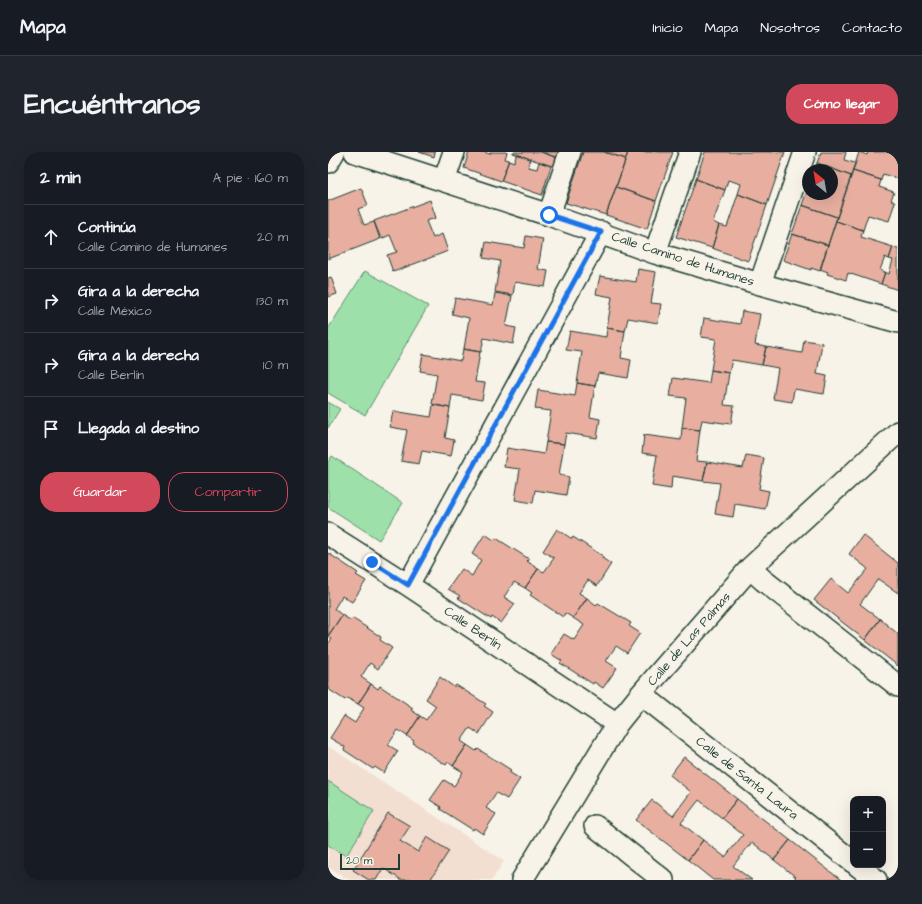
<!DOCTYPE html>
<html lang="es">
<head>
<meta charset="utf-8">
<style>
  body { margin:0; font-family:"Architects Daughter",sans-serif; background:#20242c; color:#f1f3f6 }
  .controls { position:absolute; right:12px; bottom:12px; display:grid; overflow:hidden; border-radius:8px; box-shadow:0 4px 16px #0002 }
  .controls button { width:36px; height:36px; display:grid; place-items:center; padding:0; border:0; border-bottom:1px solid #363941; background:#171b24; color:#f1f3f6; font:20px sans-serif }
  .compass { position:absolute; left:474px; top:12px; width:36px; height:36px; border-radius:50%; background:#171b24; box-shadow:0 4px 16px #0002; rotate:329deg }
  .scale { position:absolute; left:12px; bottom:10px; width:60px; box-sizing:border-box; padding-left:4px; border:2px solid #1f3d34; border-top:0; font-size:11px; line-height:14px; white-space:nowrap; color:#1f3d34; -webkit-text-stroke:3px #f7f3e8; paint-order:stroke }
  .stop { position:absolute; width:12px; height:12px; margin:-9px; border:3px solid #1a73e8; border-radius:50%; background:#fff }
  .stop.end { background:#1a73e8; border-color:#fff; box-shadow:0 1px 4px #0008 }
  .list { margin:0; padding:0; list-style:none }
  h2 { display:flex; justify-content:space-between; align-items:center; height:52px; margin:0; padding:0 16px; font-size:17px }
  h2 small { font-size:13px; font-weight:400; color:#9ea1a6 }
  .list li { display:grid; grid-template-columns:26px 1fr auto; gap:12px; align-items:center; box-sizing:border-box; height:64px; padding:0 16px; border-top:1px solid #363941 }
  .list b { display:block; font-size:15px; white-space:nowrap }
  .list p { margin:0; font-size:13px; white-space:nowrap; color:#9ea1a6 }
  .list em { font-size:13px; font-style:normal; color:#9ea1a6 }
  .actions { display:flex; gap:8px; padding:12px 16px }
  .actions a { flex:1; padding:9px 0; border:1px solid #d1495b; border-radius:16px; text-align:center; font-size:14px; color:#d1495b }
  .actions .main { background:#d1495b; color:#fff }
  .icon { flex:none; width:22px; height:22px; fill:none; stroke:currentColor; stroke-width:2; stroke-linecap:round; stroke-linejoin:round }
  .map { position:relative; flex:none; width:570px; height:728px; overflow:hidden; border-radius:16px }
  header { display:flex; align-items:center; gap:24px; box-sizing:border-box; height:56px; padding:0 20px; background:#171b24; border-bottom:1px solid #363941 }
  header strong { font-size:19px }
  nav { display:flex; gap:22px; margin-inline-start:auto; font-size:14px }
  .intro { display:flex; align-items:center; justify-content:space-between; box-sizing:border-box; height:96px; padding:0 24px }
  h1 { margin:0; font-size:28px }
  .button { padding:10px 18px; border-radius:16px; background:#d1495b; color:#fff; font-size:14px; font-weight:700 }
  main { display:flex; gap:24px; padding:0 24px }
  aside { flex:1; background:#171b24; border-radius:16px; box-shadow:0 4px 16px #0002 }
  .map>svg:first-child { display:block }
</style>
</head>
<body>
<header>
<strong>Mapa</strong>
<nav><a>Inicio</a><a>Mapa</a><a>Nosotros</a><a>Contacto</a></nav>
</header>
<div class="intro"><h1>Encuéntranos</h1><a class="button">Cómo llegar</a></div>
<main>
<aside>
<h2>2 min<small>A pie · 160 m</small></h2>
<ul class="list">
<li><svg class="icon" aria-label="ahead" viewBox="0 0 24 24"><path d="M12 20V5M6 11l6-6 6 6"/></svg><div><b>Continúa</b><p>Calle Camino de Humanes</p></div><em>20 m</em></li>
<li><svg class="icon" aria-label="right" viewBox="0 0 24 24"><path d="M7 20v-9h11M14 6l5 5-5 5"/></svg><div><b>Gira a la derecha</b><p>Calle México</p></div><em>130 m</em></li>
<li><svg class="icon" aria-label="right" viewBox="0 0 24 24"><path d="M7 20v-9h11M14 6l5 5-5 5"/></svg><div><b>Gira a la derecha</b><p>Calle Berlín</p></div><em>10 m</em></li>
<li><svg class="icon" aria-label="arrive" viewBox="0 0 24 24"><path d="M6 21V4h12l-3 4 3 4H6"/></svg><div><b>Llegada al destino</b></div></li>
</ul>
<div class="actions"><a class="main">Guardar</a><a>Compartir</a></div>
</aside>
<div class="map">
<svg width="570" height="728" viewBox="0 0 570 728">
  <rect width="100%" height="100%" fill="#f7f3e8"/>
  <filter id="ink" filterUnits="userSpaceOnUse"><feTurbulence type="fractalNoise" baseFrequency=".025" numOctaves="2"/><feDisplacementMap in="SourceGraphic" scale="8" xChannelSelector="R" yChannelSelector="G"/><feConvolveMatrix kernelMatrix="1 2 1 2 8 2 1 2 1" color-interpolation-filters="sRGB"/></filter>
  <g filter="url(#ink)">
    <path fill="#f2dfd2" d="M0,594L176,709L164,728H22L0,715Z"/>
    <path fill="#9ee0aa" stroke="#5e8e6f" d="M37,119L100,154L37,263L0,241V177Z
      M0,250L12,257L0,276Z
      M4,304L75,351L51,388L0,355V310Z
      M0,629L46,659L18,704L0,693Z"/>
    <path fill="#e8afa0" stroke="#1f3d34" d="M91,0H107L106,5Z
      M141,0H156L162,2L163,0H179L177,7L181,8L173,29L136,16Z
      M185,0H213L230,6L227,15L185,1Z
      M213,0H232L230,6Z
      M255,0H276L298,7L278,63L238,51Z
      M276,0H300L298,7Z
      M300,0H345L328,49L288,35Z
      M377,0H457L439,53L410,42L413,32L400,28L397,38L368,27Z
      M493,0H518L516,8L527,11L523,24L489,11Z
      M531,0L539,3L540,0H570V27L555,22L553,28L525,19Z
      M189,2L202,7L200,15L209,17L211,10L223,14L214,43L173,29L181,8L186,10Z
      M489,11L523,24L509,65L474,53L480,36V42H504V18H486Z
      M525,19L553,28L551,35L566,40L563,48L567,50L561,69L540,63L535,78L508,69Z
      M368,27L397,38L385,70L391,73L384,96L348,85Z
      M288,35L328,49L319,77L278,63Z
      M33,36L40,53L30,57L36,73L46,70L52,87L0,107V49Z
      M410,42L439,53L420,109L384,96L391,73L399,75Z
      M102,48L108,66L98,69L105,86L114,82L120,99L65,120L59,103L69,100L62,83L53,87L46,69Z
      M474,53L509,65L500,93L464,82Z
      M508,69L535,78L533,85L565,95L561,107L557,105L552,118L557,120L553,132L520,121L518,128L499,122L500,120L492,117Z
      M464,82L500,93L492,119L483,116V118L455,108Z
      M198,84L215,87L210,117L220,119L217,135L187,130L185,143L167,140L172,109L155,106L158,90L196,96Z
      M565,95L570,97V138L553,132L557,120L561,122L565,108L561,107Z
      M310,117L328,120L323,151L333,152L330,171L300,166L297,179L279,176L284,145L268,142L272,124L308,130Z
      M3,125L9,142L0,145V126Z
      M167,141L184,144L178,174L188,176L185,192L156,186L153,200L136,197L141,166L124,162L127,146L165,153Z
      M414,159L432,162L427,193L438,195L434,213L404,208L401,221L383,218L388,187L373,185L376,166L412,172Z
      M279,176L297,179L293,206L303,208L300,226L270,221L267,234L249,231L254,200L238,198L242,179L278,185Z
      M476,188L494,191L489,222L499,224L496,242L466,237L464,250L445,247L450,216L434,213L438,195L474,201Z
      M135,197L152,200L147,230L157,231L154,248L124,243L122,256L104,252L109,222L92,219L95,202L133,209Z
      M383,218L401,221L396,253L406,254L403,272L374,268L372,278L354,276L358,246L342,244L345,226L381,231Z
      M249,231L267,234L262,265L272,267L269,286L238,281L236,292L218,290L223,259L207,257L210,238L247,244Z
      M105,253L122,256L117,286L126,288L123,304L94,299L91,312L73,309L79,278L62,275L65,259L103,265Z
      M354,276L372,278L368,309L379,310L375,329L344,324L343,337L324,334L329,303L314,301L316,283L353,288Z
      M218,290L236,292L231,323L241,325L238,343L207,338L205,351L187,348L192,317L176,315L179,296L216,302Z
      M418,303L436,306L431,337L441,339L437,357L407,352L405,365L387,362L392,331L375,329L379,310L415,316Z
      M229,377L244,387L245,385L275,404L274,406L283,412L269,434L260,428L251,441L259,446L245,466L237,461L235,465L202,443L204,441L197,436L210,417L216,420L226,406L215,399Z
      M157,382L166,388L168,386L201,407L199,409L210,417L197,436L186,430L176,445L187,452L173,471L164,465L163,467L130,446L132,444L120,437L134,417L144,424L153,408L144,402Z
      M535,383L570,411V441L550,427L532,452L552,467L537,488L486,448L503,427L520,441L540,417L521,402Z
      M0,401L30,421L28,423L38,429L24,450L14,444L6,457L14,463L0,484Z
      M259,446L268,453L270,451L303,471L301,474L312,481L299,501L288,494L278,509L289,516L275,536L266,530L265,532L232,511L234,509L223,502L236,482L246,488L256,473L245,466Z
      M14,463L22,468L24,466L53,485L52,488L64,496L50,517L42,511L33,525L43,532L30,552L19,546L17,548L0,537V492L4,487L0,484Z
      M552,467L570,482V514L537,488Z
      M112,525L126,535L128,533L158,552L156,554L165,560L151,582L142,576L133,589L139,593L125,614L120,610L118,613L85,591L86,589L79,584L92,564L98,568L108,554L98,547Z
      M43,532L50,537L52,534L85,556L83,558L92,564L79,584L70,578L60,593L70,599L56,621L47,615L45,617L16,598L17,595L2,586L16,564L27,571L36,556L30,552Z
      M139,593L148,599L150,597L183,618L181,620L192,627L179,647L168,641L158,656L168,662L155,682L146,676L145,678L112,657L113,655L102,648L116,628L126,634L135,620L125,614Z
      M356,605L409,647L394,666L371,648L353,671L375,688L360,708L308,668L324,648L345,664L363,640L342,623Z
      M409,647L462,688L446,708L424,690L405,714L424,728H385L360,708L375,688L397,705L415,683L394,666Z
      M60,661L82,674L72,689L90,700L99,685L121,699L102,728H71L72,727L55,716L48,728H41L25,718Z
      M462,688L513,728H465L468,725L446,708Z"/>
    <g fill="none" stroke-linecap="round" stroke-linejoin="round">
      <g stroke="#1f3d34" stroke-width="24">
        <path id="minor" d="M27,0L221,63L327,101L432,132L570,170
          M0,10L6,0
          M116,29L126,0
          M221,63L242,0
          M327,101L362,0
          M432,132L477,0
          M0,382L80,433L289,572
          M422,416L435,428L570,534
          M80,433L273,80
          M313,542L525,710
          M267,674L335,728
          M529,713L548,728
          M194,728L289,572L313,542L422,416L570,280"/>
      </g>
      <use href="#minor" stroke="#f7f3e8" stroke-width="21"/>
    </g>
  </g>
  <g fill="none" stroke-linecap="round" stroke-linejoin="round" filter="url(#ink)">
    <path stroke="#1a73e8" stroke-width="5" d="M44,410L80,433L273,80L221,63"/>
  </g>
  <g text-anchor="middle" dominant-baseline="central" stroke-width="3" stroke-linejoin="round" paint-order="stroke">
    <g font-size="13" fill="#1f3d34" stroke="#f7f3e8">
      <text transform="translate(355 107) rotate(18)">Calle Camino de Humanes</text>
      <text transform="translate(145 476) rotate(34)">Calle Berlín</text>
      <text transform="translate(361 487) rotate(-49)">Calle de Las Palmas</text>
      <text transform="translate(419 626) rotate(38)">Calle de Santa Laura</text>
    </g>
  </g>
</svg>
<div class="controls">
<button>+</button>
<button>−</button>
</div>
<svg class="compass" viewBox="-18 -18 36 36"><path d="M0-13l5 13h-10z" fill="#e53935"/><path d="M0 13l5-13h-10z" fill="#9ea1a6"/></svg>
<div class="scale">20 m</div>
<div class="stop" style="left:221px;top:63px"></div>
<div class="stop end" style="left:44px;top:410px"></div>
</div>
</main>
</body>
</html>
